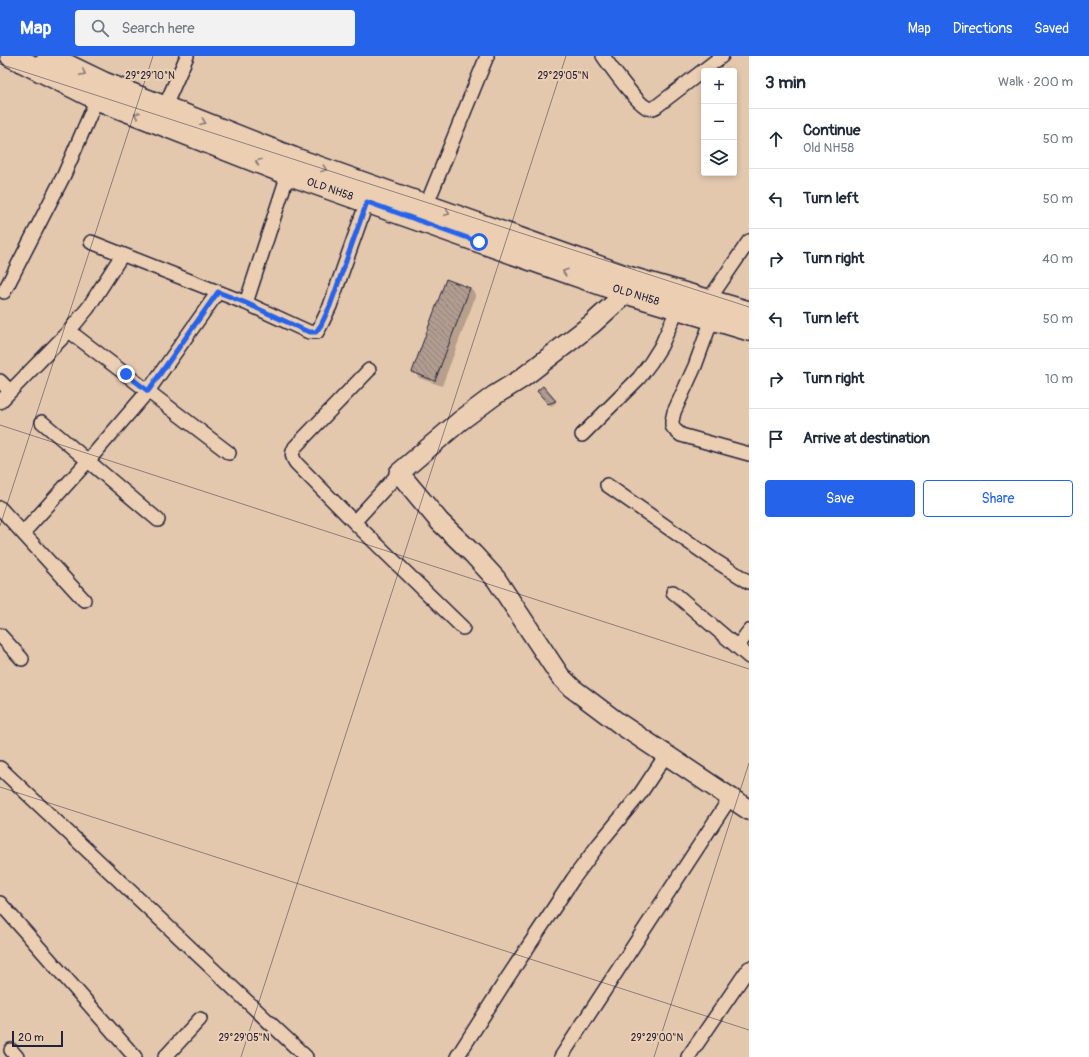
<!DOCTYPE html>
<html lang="en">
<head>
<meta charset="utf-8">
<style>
  body { margin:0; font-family:Pangolin,sans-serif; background:#f2f2f3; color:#1f2937 }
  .controls { position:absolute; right:12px; top:12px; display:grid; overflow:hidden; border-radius:4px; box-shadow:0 2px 6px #0003 }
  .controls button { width:36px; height:36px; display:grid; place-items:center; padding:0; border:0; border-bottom:1px solid #e0e1e3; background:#fff; color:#1f2937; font:20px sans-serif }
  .scale { position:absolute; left:12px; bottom:10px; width:51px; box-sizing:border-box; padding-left:4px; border:2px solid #22223b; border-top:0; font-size:11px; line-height:14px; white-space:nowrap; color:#22223b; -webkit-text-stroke:3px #eccfb3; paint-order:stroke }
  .stop { position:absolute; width:12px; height:12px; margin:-9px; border:3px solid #2563eb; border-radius:50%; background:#fff }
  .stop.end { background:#2563eb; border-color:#fff; box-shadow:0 1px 4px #0008 }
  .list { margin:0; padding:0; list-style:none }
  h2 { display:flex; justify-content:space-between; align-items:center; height:52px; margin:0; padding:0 16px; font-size:17px }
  h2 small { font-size:13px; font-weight:400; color:#747a83 }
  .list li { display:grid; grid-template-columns:26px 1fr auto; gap:12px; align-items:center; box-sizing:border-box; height:60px; padding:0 16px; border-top:1px solid #e0e1e3 }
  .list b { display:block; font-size:15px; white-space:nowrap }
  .list p { margin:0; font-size:13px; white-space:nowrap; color:#747a83 }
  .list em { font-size:13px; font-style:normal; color:#747a83 }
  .actions { display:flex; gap:8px; padding:12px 16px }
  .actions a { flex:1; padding:9px 0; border:1px solid #2563eb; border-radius:4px; text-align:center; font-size:14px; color:#2563eb }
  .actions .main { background:#2563eb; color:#fff }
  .icon { flex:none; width:22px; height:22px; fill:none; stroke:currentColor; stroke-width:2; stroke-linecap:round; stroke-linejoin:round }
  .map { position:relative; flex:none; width:749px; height:1001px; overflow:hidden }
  header { display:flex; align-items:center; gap:24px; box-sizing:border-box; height:56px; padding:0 20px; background:#2563eb; color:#fff }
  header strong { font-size:19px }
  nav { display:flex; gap:22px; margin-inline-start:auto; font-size:14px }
  .search { width:280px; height:36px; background:#f2f2f3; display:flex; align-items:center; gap:10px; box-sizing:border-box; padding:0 14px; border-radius:4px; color:#747a83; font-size:15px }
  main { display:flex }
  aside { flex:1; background:#fff }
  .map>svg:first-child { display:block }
</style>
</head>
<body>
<header>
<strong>Map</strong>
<div class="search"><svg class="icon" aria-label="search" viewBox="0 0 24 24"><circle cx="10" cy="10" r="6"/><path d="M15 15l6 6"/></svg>Search here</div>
<nav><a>Map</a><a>Directions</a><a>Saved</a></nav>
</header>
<main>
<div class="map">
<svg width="749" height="1001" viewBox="0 0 749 1001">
  <defs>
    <pattern id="building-back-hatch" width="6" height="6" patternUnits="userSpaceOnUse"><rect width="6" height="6" fill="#b19c90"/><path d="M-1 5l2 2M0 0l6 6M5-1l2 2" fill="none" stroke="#907f77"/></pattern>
  </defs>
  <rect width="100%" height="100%" fill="#e4c8ae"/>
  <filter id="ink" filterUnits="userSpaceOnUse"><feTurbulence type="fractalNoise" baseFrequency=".025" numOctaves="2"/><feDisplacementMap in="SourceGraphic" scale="8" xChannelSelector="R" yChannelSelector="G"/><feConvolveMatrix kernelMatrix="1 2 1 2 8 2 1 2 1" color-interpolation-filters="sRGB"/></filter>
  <g filter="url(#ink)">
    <path fill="#0003" d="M470,232L476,239L442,330L419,322L413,315Z
      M543,331L556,347L551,350L538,335Z"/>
    <path fill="url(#building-back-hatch)" stroke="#22223b" d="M446,223L470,232L435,325L412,316Z
      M543,330L556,345L548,348L537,335Z"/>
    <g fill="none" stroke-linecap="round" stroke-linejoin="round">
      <g stroke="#22223b" stroke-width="16">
        <path id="street" d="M603,0C610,10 638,49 648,52C651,53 654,52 657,50L722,0
          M162,57L187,0
          M290,112L246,247L309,276H317L321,269L330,250L369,140
          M424,155L487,0
          M91,186L246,247
          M4,236L64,119L99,38
          M708,245L749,185
          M712,263L695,310L674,356L672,365V370L675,374L681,379L749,398
          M69,275L229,397
          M369,314L295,391C291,398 292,401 296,407L354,466L463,572
          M0,325L10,335
          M0,346L69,275L88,252L122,199
          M42,366L158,464
          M582,379L639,322L651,306L661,290L678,252
          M607,429L714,504L749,526
          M0,452L84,544
          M354,466L399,417
          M23,477L88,405L148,335L218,236
          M673,536L749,601
          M0,579L22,603
          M737,591L749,575
          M0,712L306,1001
          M0,847L135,1001
          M11,994L17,1001
          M165,1001L200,963
          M457,1001L508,921L573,823L599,788L640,738L666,699
          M561,1001L730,742
          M688,1001L749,912"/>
      </g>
      <g stroke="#22223b" stroke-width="22">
        <path id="secondary" d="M626,237L592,268L521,323L495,339L460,365L399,417L440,466L473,498L496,523L560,620L572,632L620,668L749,754"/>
      </g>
      <g stroke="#22223b" stroke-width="24">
        <path id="primary" d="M11,0L97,43L288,118L421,165L466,181L626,237L749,274
          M48,0L104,27L293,102L628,221L749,256"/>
      </g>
      <use href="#street" stroke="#eccfb3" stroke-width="13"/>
      <use href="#secondary" stroke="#eccfb3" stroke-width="19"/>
      <use href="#primary" stroke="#eccfb3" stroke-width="21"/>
    </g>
    <defs><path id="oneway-chevron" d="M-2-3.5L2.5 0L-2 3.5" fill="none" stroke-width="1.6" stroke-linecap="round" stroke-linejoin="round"/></defs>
    <g stroke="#877877">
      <use href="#oneway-chevron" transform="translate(83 17) rotate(26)"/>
      <use href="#oneway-chevron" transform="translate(137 59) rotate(-158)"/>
      <use href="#oneway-chevron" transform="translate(203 66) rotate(21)"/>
      <use href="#oneway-chevron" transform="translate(258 106) rotate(-158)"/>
      <use href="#oneway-chevron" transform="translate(324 113) rotate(20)"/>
      <use href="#oneway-chevron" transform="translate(447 157) rotate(21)"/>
      <use href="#oneway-chevron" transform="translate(565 216) rotate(-161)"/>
    </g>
  </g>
  <g fill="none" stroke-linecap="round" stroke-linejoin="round" filter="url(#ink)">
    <path stroke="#2563eb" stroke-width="5" d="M126,318L148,335L218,236L246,247L304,274L310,276H316L321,269L330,250L367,146L479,186"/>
  </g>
  <path fill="none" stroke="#22223b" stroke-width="1" stroke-opacity="0.45" d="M0,8L749,251M0,369L749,613M0,470L153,0M0,731L749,974M241,1001L566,0M654,1001L749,707"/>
  <g text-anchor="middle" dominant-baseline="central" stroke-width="4" stroke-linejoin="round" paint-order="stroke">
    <g font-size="11" fill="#22223b" stroke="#eccfb3">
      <text transform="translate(330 133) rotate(19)">OLD NH58</text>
      <text transform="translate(636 239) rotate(17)">OLD NH58</text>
    </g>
  </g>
  <g font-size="10" text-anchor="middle" fill="#22223b" stroke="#eccfb3" stroke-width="4" stroke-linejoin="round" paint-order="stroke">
    <text x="150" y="23">29°29'10"N</text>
    <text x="563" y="23">29°29'05"N</text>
    <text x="244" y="985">29°29'05"N</text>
    <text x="657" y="985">29°29'00"N</text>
  </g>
</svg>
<div class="controls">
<button>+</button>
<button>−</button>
<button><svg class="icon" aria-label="layers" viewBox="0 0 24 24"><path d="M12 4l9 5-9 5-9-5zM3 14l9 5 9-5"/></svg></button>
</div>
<div class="scale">20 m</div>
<div class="stop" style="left:479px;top:186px"></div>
<div class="stop end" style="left:126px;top:318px"></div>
</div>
<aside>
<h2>3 min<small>Walk · 200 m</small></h2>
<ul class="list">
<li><svg class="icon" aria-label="ahead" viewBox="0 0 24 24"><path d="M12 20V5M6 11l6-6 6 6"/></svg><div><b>Continue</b><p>Old NH58</p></div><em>50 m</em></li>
<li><svg class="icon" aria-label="left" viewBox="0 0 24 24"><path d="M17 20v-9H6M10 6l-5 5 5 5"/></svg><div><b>Turn left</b></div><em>50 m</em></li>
<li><svg class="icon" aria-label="right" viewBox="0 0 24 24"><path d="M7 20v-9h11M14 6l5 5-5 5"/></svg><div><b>Turn right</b></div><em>40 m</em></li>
<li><svg class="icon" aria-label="left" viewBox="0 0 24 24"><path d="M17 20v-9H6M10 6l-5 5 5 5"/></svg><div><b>Turn left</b></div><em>50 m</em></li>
<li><svg class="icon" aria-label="right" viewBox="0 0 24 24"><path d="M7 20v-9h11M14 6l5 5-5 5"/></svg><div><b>Turn right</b></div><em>10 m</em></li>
<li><svg class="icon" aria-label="arrive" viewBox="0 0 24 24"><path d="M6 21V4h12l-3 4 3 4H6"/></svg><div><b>Arrive at destination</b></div></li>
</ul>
<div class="actions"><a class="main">Save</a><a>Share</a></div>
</aside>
</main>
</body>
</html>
